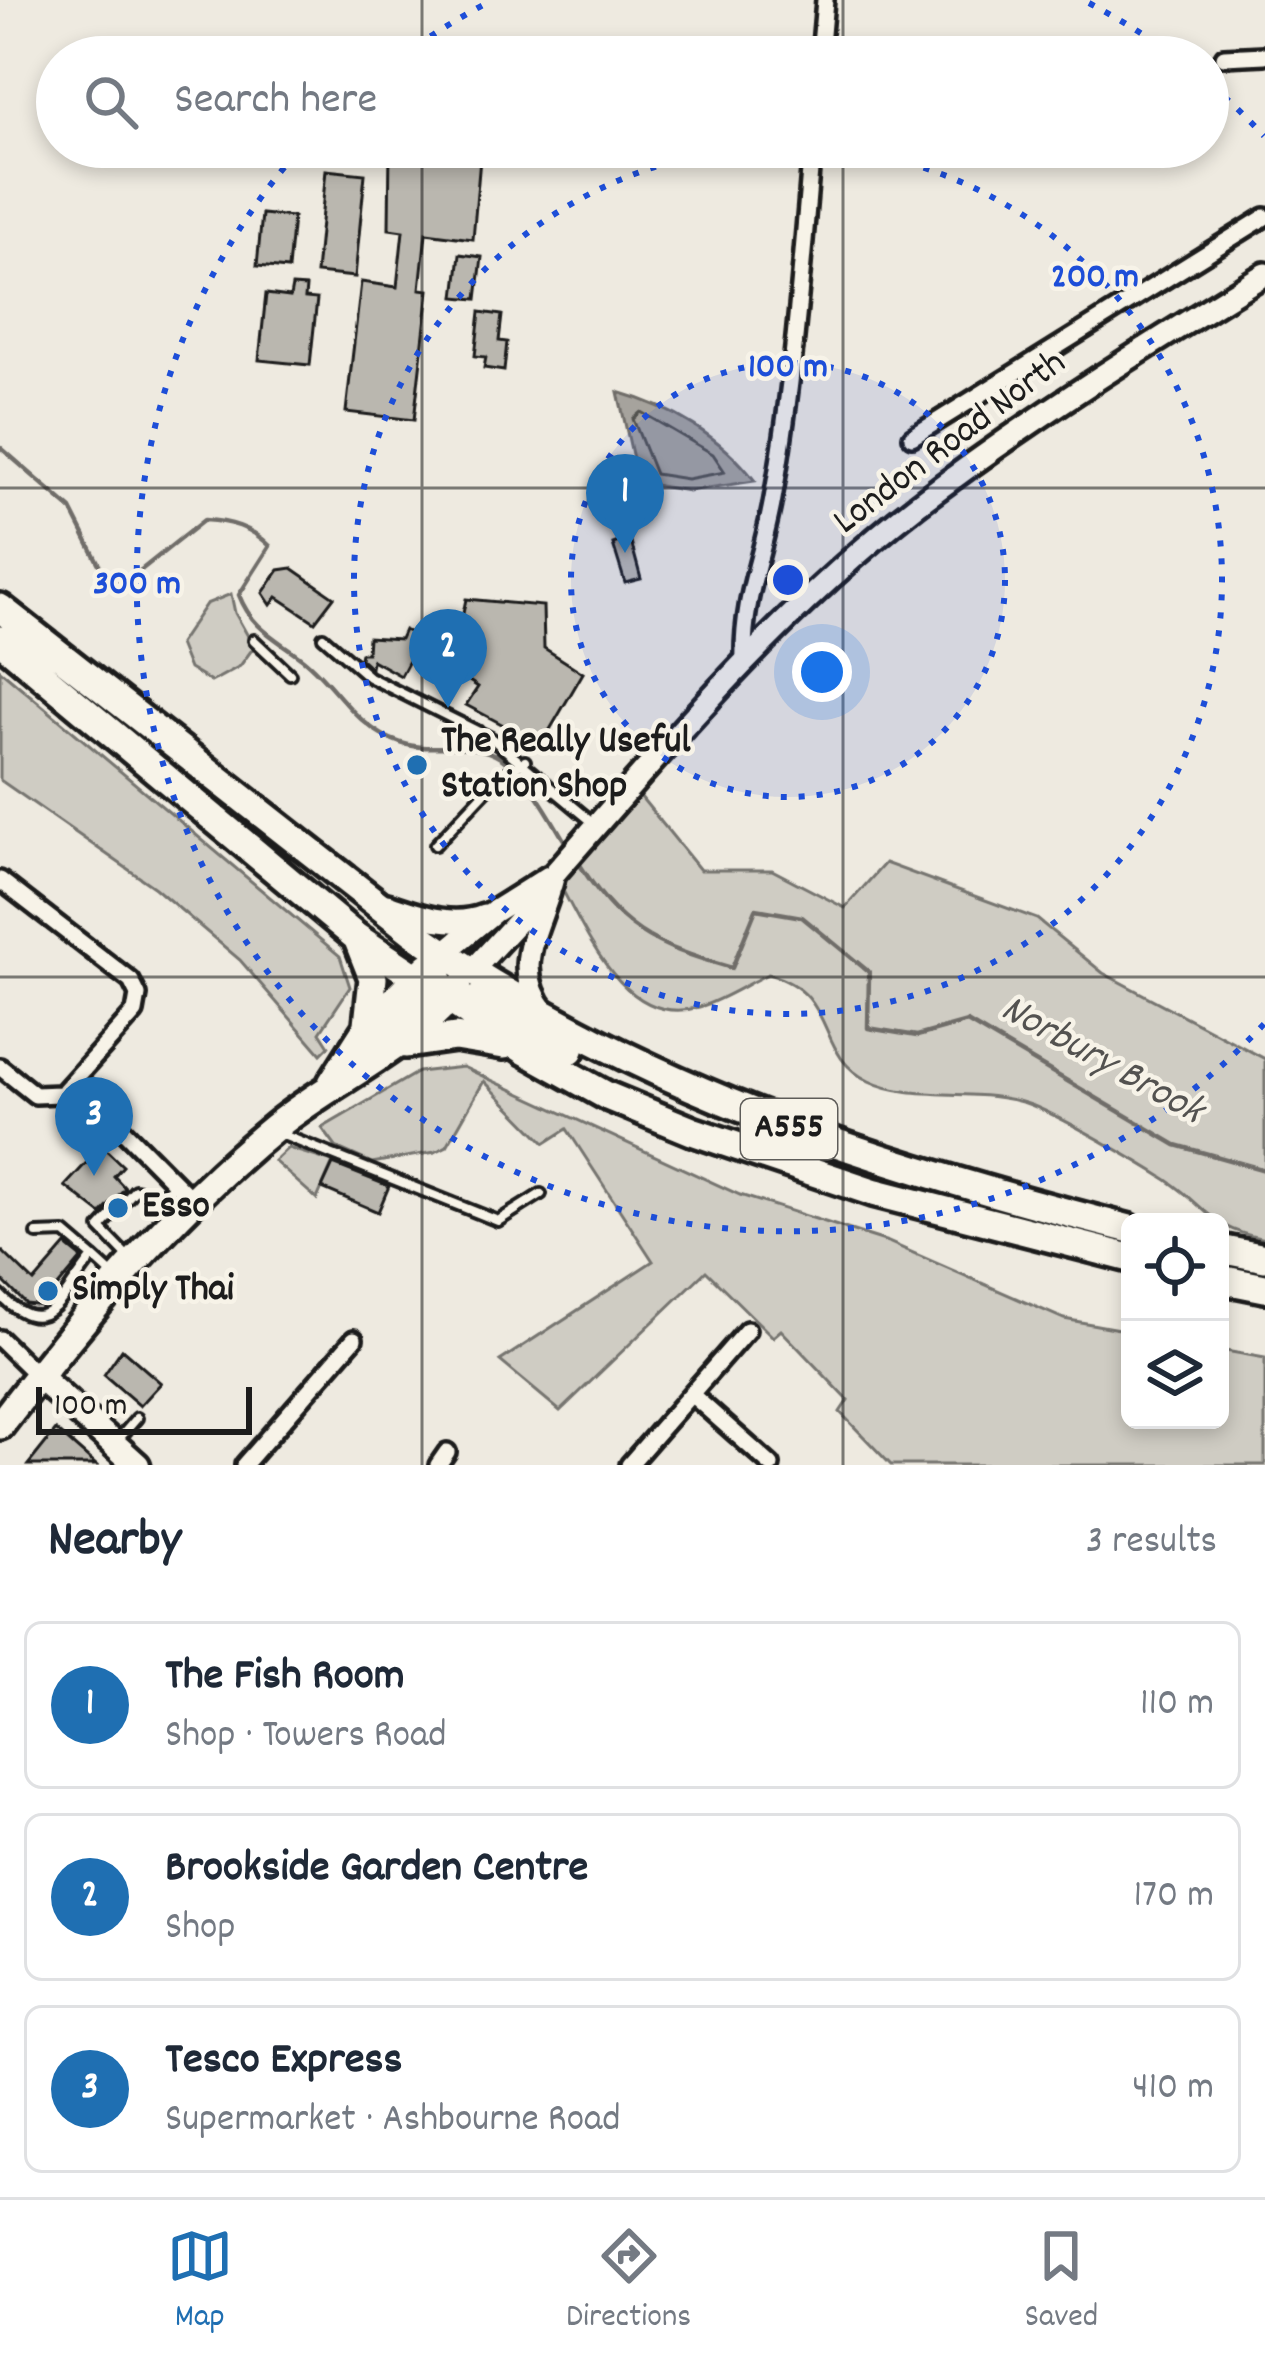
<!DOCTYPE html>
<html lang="en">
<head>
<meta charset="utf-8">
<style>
  body { margin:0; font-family:Dekko,sans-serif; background:#f2f2f3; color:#1f2937 }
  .controls { position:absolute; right:36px; bottom:36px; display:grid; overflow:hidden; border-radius:18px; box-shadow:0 6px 18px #0003 }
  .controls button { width:108px; height:108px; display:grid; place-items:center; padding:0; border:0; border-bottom:3px solid #e0e1e3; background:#fff; color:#1f2937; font:60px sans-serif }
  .scale { position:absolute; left:36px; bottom:30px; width:216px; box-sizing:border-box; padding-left:12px; border:6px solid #1c1c1c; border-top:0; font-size:33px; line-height:42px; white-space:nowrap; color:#1c1c1c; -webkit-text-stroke:9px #f7f3e8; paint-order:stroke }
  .you { position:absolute; left:822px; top:672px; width:42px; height:42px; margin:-30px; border:9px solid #fff; border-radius:50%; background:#1a73e8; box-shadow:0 0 0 18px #1a73e833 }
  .badge { display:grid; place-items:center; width:78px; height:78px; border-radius:50%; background:#1f6fb2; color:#fff; font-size:39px; font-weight:700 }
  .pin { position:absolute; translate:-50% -99px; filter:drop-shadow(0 3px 6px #0008) }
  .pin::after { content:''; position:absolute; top:63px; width:42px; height:36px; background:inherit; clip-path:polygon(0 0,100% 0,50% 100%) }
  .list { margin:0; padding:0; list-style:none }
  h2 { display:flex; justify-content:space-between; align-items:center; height:156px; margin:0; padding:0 48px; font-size:51px }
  h2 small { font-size:39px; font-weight:400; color:#747a83 }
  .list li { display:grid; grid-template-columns:78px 1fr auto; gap:36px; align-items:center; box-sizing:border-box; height:168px; margin:0 24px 24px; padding:0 24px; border:3px solid #e0e1e3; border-radius:18px }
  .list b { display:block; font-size:45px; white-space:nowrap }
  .list p { margin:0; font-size:39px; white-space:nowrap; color:#747a83 }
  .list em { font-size:39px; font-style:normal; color:#747a83 }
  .icon { flex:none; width:66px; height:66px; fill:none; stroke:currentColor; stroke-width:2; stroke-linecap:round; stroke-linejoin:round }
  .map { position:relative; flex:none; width:1265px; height:1465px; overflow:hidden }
  .search { position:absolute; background:#fff; box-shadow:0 6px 18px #0003; left:36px; right:36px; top:36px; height:132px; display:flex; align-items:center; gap:30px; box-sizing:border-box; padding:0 42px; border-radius:66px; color:#747a83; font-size:45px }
  .sheet { height:732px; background:#fff }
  nav { display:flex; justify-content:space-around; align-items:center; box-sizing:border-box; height:168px; border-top:3px solid #e0e1e3; background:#fff; font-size:33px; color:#747a83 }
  nav a { display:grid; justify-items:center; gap:6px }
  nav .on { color:#1f6fb2 }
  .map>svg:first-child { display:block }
</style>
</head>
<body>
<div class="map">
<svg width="1265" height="1465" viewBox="0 0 1265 1465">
  <rect width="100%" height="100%" fill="#eeeae0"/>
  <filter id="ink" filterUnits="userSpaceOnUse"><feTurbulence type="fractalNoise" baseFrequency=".00833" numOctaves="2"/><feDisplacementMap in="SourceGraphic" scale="24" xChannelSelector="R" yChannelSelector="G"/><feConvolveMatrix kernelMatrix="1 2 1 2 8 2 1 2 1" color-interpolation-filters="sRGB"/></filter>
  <g filter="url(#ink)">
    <path fill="#cfccc3" stroke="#767470" stroke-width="3" d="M231,594L235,613L254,647L240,666L211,682L189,669L179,644L206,604Z
      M0,670L340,956L350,987L320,1032L329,1046L321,1054L240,960L155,888L0,780Z
      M632,786L700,870H772L845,908L885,863L1037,919L1103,973L1265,1059V1239C1208,1228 1210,1209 1167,1180C1136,1160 1064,1118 1031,1105C980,1086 913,1103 869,1081C813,1054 840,994 768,974C746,984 723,1000 699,1007C624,1030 585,929 556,878Z
      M463,1067L740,1195L888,1242L1064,1319L1130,1331V1420H1220V1350L1265,1358V1465H891L840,1412L848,1400L781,1330L773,1337L706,1271L560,1411L500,1361L653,1261L567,1129L545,1143L484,1081L447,1146L435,1152L372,1163L336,1147L322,1128L418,1072Z
      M288,1148L333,1162L317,1199L274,1161Z"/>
    <path fill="#a6a39d" stroke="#6f6d69" stroke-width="3" d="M618,392C671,407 722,437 755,481L688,491L648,484L636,472Z"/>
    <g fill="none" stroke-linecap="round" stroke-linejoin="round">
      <path stroke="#535250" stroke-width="3" d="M641,412L713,454L725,472L687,479L655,474L633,419Z"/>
      <path stroke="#6f6d69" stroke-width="4.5" d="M0,447L71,509L105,576L126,582L204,520C230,521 251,527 270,546L239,595C252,629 276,638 303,659C337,686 356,729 401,743C433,754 472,738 502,759C533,781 549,816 569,848
        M575,857C620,930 651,945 732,968L756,909L802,917L869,972L868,1028L917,1036L967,1022L1176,1145L1265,1170"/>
    </g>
    <path fill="#bab7af" stroke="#1c1c1c" stroke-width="3" d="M390,147H481L473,239L426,233L420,289L429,290L414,420L346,412L361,282L397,287L403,231L389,229Z
      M326,170L365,174L355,277L316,273Z
      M262,214L293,217L288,269L257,266Z
      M460,254L482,257L477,299L455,297Z
      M292,286L306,287L305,298L317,299L310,365L259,360L266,294L290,297Z
      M480,312L502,315L499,341L507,342L504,371L484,368L486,357L475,356Z
      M630,538L641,579L625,583L613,544Z
      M292,568L334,597L315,622L277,597L271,605L263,593L279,570Z
      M466,599L543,606L544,648L583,673L541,745L466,705L478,687L445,665L454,653L444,651L452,624L461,623Z
      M404,630L421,638L401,676L372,660L371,668L360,658L361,653H367L368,637L400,639Z
      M102,1146L123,1166L114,1176L125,1188L101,1214L65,1186Z
      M333,1164L389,1186L378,1212L322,1188Z
      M66,1245L82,1258L42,1306L26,1304L0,1278V1249L34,1282Z
      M122,1349L161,1383L140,1406L104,1375Z
      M56,1430L96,1465H28Z"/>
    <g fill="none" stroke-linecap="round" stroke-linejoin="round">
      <g stroke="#1c1c1c" stroke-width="16">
        <path id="lane" d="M323,637L369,677L491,738L596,825
          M254,640L290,674
          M435,845L498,778L525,761
          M278,1133L498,1221L541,1194
          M37,1234L65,1233L93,1257
          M129,1258L100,1228L135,1190L158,1195L177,1185
          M0,1295C48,1344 60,1297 93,1257L115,1277
          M118,1440L137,1418"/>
      </g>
      <g stroke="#1c1c1c" stroke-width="24">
        <path id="street" d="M820,57L825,0
          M1224,57L1265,55
          M912,437L1265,217
          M744,663C742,596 764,556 774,493C794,378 802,263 812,147
          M0,880L131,981L138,995L135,1012L65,1090
          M0,1067L35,1095L86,1093L195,1203
          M0,1339L38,1376
          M691,1394L771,1465
          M244,1465L354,1339
          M438,1465L447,1452
          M629,1465L747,1330"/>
      </g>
      <g stroke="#1c1c1c" stroke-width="30">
        <path id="secondary" d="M387,905C418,915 452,929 484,916
          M444,953L495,911L549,877
          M471,972L551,885L554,874C667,745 780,611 917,505C1028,420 1146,347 1265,274
          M545,1013C512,970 535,937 549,892"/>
      </g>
      <g stroke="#1c1c1c" stroke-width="33">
        <path id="primary" d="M38,1376L137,1465"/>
      </g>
      <g stroke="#1c1c1c" stroke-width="36">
        <path id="highway" d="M0,608L413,932C633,1086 872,1164 1130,1229
          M0,640L356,937L526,1051L607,1096L692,1131L873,1192L1130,1258
          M358,940L373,978L368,1024
          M478,999L570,1050
          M376,1041L439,980
          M406,1044L455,1037L504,1045
          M332,1083L367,1028L428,967
          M1220,1249L1265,1258
          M1220,1279L1265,1288
          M0,1425C81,1319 171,1212 275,1127C335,1078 408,1050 457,989"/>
      </g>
      <use href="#lane" stroke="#f7f3e8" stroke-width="8"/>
      <use href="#street" stroke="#f7f3e8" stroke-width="15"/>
      <use href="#secondary" stroke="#f7f3e8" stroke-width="21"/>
      <use href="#primary" stroke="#f7f3e8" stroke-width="24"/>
      <use href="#highway" stroke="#f7f3e8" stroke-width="27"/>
    </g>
  </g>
  <path fill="none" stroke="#1c1c1c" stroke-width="3" stroke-opacity="0.55" d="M422,0V57M843,0V57M422,147V1465M843,147V1465M0,488H1265M0,977H1265"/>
  <circle cx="788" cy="580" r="217" fill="#1d4ed8" fill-opacity=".12"/>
  <g fill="none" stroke="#1d4ed8" stroke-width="6" stroke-dasharray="6 12">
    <circle cx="788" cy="580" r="217"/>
    <path d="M818 147A434 434 0 1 1 758 147"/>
    <path d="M1264 1024A651 651 0 0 1 300 149M401 57A651 651 0 0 1 487 3M1089 3A651 651 0 0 1 1175 57M1211 85A651 651 0 0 1 1264 136"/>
  </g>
  <g fill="#1f6fb2" stroke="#f7f3e8" stroke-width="4.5">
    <circle cx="417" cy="765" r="12"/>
    <circle cx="118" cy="1208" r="12"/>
    <circle cx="48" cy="1291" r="12"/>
  </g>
  <g text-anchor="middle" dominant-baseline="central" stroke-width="9" stroke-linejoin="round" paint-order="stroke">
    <rect fill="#f7f3e8" stroke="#5e5c59" stroke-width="3" x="741" y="1099" width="96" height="60" rx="9"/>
    <g font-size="36" font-weight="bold" fill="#1c1c1c">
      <text x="789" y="1129">A555</text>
    </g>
    <g font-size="39" fill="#1c1c1c" stroke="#f7f3e8">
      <text transform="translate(951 444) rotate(-37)">London Road North</text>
    </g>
    <g font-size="39" font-weight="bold" fill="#1c1c1c" stroke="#f7f3e8" text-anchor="start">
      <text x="441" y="743">The Really Useful<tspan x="441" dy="45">Station Shop</tspan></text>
      <text x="142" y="1208">Esso</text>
      <text x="72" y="1291">Simply Thai</text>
    </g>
    <g font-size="42" font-style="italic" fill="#535250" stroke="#f7f3e8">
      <text transform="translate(1101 1062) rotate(29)">Norbury Brook</text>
    </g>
  </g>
  <circle cx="788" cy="580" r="18" fill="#1d4ed8" stroke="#f7f3e8" stroke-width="6"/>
  <g font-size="36" text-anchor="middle" font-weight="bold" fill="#1d4ed8" stroke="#f7f3e8" stroke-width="9" stroke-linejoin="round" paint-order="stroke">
    <text x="1095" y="286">200 m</text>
    <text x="788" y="376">100 m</text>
    <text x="137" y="593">300 m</text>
  </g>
</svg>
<div class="controls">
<button><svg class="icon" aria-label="locate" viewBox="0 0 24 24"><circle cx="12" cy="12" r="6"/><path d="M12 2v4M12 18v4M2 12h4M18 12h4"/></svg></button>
<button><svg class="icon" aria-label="layers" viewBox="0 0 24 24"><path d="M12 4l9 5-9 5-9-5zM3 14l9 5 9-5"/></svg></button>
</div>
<div class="scale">100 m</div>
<div class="you"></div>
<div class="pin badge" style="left:625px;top:553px">1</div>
<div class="pin badge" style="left:448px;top:708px">2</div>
<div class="pin badge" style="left:94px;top:1176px">3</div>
<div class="search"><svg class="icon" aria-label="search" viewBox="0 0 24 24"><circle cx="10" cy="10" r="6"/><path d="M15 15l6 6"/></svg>Search here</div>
</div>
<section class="sheet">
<h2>Nearby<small>3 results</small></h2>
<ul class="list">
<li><span class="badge">1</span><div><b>The Fish Room</b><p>Shop · Towers Road</p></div><em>110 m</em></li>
<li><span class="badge">2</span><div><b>Brookside Garden Centre</b><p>Shop</p></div><em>170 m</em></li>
<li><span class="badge">3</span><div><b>Tesco Express</b><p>Supermarket · Ashbourne Road</p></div><em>410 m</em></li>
</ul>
</section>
<nav>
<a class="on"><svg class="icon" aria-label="map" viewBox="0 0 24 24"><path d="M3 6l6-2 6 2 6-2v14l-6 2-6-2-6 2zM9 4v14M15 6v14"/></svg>Map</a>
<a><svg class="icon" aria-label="directions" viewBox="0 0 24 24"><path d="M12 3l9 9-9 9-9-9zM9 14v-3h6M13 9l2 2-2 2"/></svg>Directions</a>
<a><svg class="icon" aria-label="saved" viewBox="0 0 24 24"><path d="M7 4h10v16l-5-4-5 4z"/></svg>Saved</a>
</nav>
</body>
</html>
